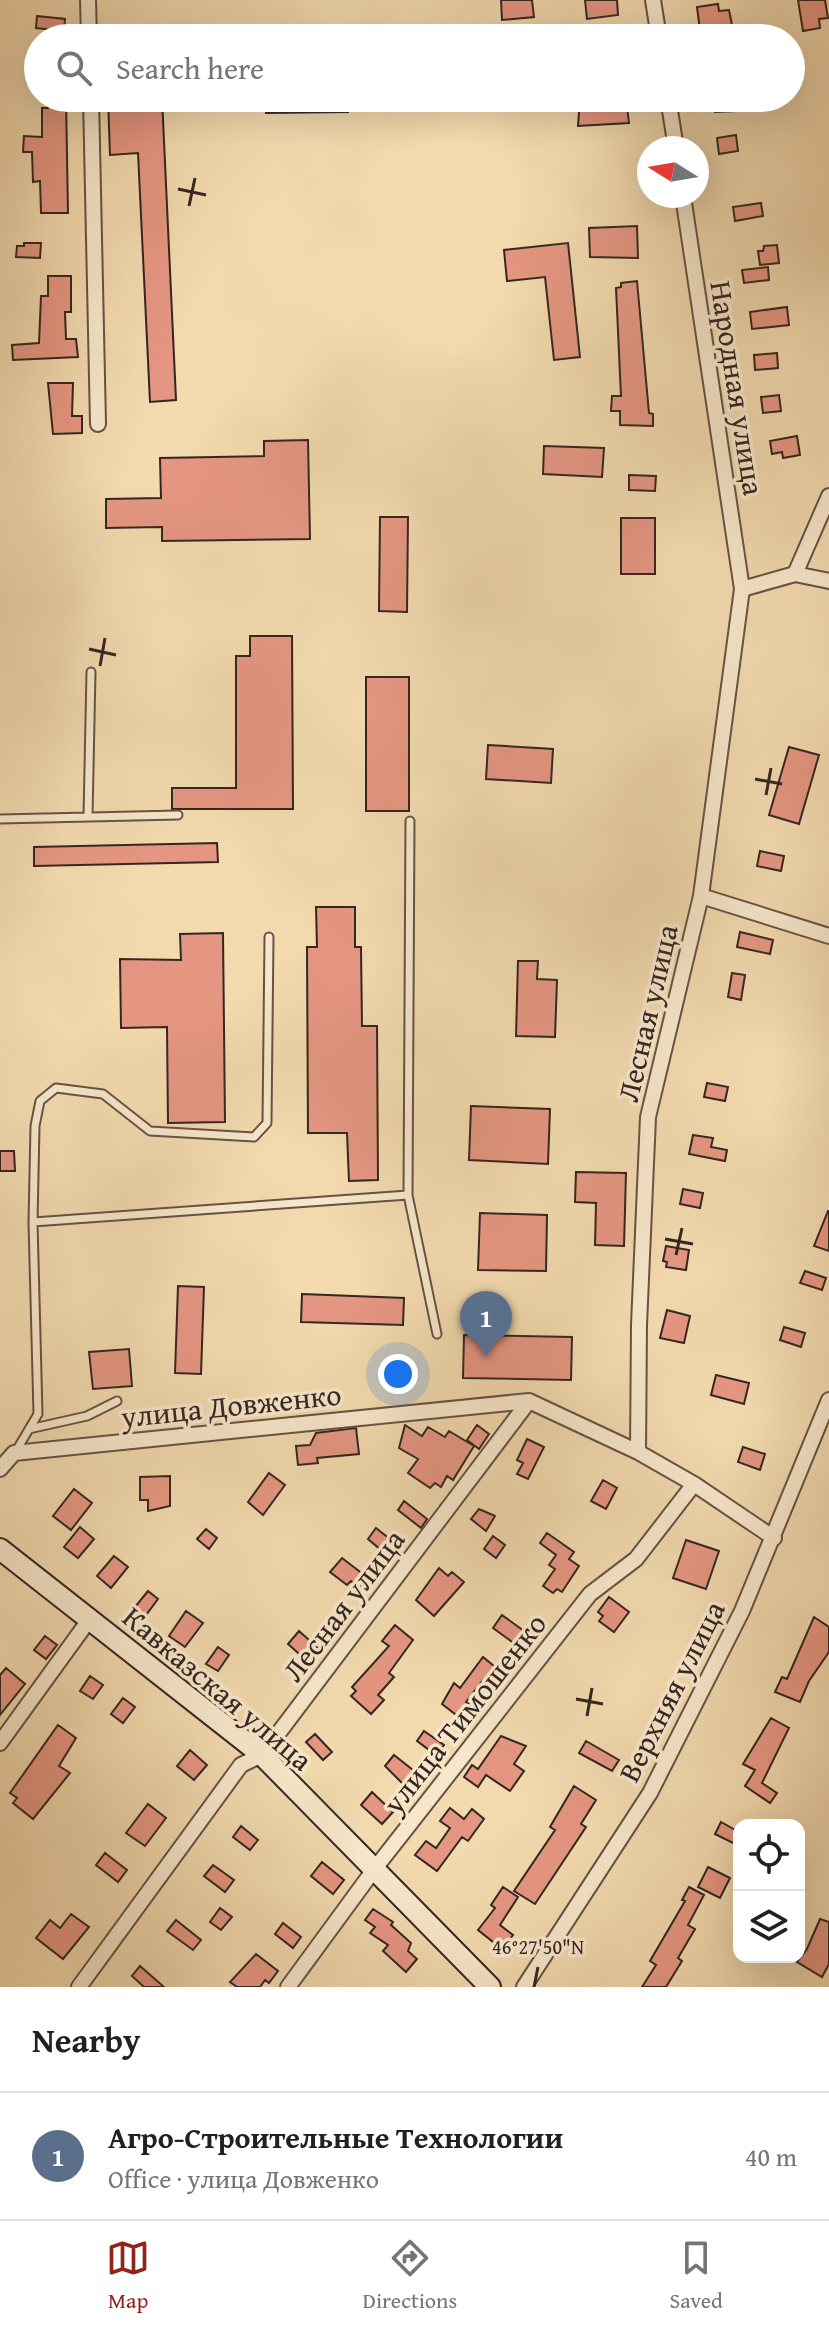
<!DOCTYPE html>
<html lang="en">
<head>
<meta charset="utf-8">
<style>
  body { margin:0; font-family:"Gentium Book Plus",serif; background:#f2f2f2; color:#202124 }
  .controls { position:absolute; right:24px; bottom:24px; display:grid; overflow:hidden; border-radius:16px; box-shadow:0 8px 32px #0002 }
  .controls button { width:72px; height:72px; display:grid; place-items:center; padding:0; border:0; border-bottom:2px solid #e0e0e0; background:#fff; color:#202124; font:40px sans-serif }
  .compass { position:absolute; left:637px; top:136px; width:72px; height:72px; border-radius:50%; background:#fff; box-shadow:0 8px 32px #0002; rotate:281deg }
  .you { position:absolute; left:398px; top:1374px; width:28px; height:28px; margin:-20px; border:6px solid #fff; border-radius:50%; background:#1a73e8; box-shadow:0 0 0 12px #1a73e833 }
  .badge { display:grid; place-items:center; width:52px; height:52px; border-radius:50%; background:#8f2418; color:#fff; font-size:26px; font-weight:700 }
  .pin { position:absolute; translate:-50% -66px; filter:drop-shadow(0 2px 4px #0008) }
  .pin::after { content:''; position:absolute; top:42px; width:28px; height:24px; background:inherit; clip-path:polygon(0 0,100% 0,50% 100%) }
  .list { margin:0; padding:0; list-style:none }
  h2 { display:flex; justify-content:space-between; align-items:center; height:104px; margin:0; padding:0 32px; font-size:34px }
  h2 small { font-size:26px; font-weight:400; color:#757577 }
  .list li { display:grid; grid-template-columns:52px 1fr auto; gap:24px; align-items:center; box-sizing:border-box; height:128px; padding:0 32px; border-top:2px solid #e0e0e0 }
  .list b { display:block; font-size:30px; white-space:nowrap }
  .list p { margin:0; font-size:26px; white-space:nowrap; color:#757577 }
  .list em { font-size:26px; font-style:normal; color:#757577 }
  .icon { flex:none; width:44px; height:44px; fill:none; stroke:currentColor; stroke-width:2; stroke-linecap:round; stroke-linejoin:round }
  .map { position:relative; flex:none; width:829px; height:1987px; overflow:hidden }
  .search { position:absolute; background:#fff; box-shadow:0 8px 32px #0002; left:24px; right:24px; top:24px; height:88px; display:flex; align-items:center; gap:20px; box-sizing:border-box; padding:0 28px; border-radius:44px; color:#757577; font-size:30px }
  .sheet { height:232px; background:#fff }
  nav { display:flex; justify-content:space-around; align-items:center; box-sizing:border-box; height:112px; border-top:2px solid #e0e0e0; background:#fff; font-size:22px; color:#757577 }
  nav a { display:grid; justify-items:center; gap:4px }
  nav .on { color:#8f2418 }
  .map>svg:first-child { display:block }
</style>
</head>
<body>
<div class="map">
<svg width="829" height="1987" viewBox="0 0 829 1987">
  <rect width="100%" height="100%" fill="#f2d9ae"/>
  <filter id="stains"><feTurbulence type="fractalNoise" baseFrequency=".0025" numOctaves="4"/><feColorMatrix values="0 0 0 0 .2 0 0 0 0 .09 0 0 0 0 .02 0 0 0 .5 -.17"/></filter>
  <radialGradient id="worn" r=".72"><stop offset=".6" stop-color="#630" stop-opacity="0"/><stop offset="1" stop-color="#630" stop-opacity=".3"/></radialGradient>
  <path fill="#e59682" stroke="#342621" stroke-width="2" d="M501,0H532L534,17L502,20Z
    M585,0H617L618,15L587,19Z
    M798,0H825L828,18L819,19L820,28L803,31Z
    M718,4L719,11L729,10L732,25L700,30L697,7Z
    M37,16L65,19L64,31L36,28Z
    M48,98H66L68,213H41L40,181L33,182L32,152H23L24,136L42,137V108H48Z
    M108,98H162L176,400L150,402L138,153L110,155Z
    M266,98H348V112L266,113Z
    M580,98H626L629,123L578,126Z
    M712,98H733L735,111L715,112Z
    M736,135L738,151L719,154L717,138Z
    M761,203L763,216L735,221L733,207Z
    M637,226L638,258L590,257L589,228Z
    M24,243H41L40,258L16,257L17,246H24Z
    M568,243L580,357L554,360L545,277L507,281L504,250Z
    M777,245L779,263L760,265L758,251H763L764,246Z
    M768,267L769,280L744,283L742,270Z
    M48,276H71V312H65L66,339H76L78,357L13,360L12,345L39,343L41,296H48Z
    M637,281L649,413L653,414V426L620,425V411H611L612,396H621L616,288L621,287V283Z
    M787,307L789,325L752,329L750,312Z
    M777,353L778,368L755,370L754,355Z
    M48,383H73L72,416H82V433L53,434Z
    M779,395L781,411L763,413L761,397Z
    M797,436L800,455L783,458L782,452L772,454L770,441Z
    M308,440L310,539L162,541V527L106,528V499L161,498L160,458L264,456V441Z
    M544,446L604,448L602,477L543,474Z
    M629,475L656,476L655,491L629,490Z
    M380,517H408L407,612L379,611Z
    M621,518H655V574H621Z
    M250,636H292L293,809H172V788H236V656H250Z
    M366,677H409V811H366Z
    M488,745L553,749L551,783L486,779Z
    M789,747L819,755L799,824L769,815Z
    M217,843L218,862L34,866V847Z
    M760,851L784,856L781,871L757,866Z
    M316,907H355V947H361L362,1026H377L378,1180L349,1181L347,1133H308L307,947H317Z
    M740,932L773,940L770,954L737,947Z
    M223,933L225,1122L168,1123L167,1027L121,1028L120,959L181,960L180,934Z
    M518,961H538L537,979L557,980L555,1037L516,1036Z
    M732,973L745,975L741,1000L728,997Z
    M707,1083L728,1087L725,1101L704,1097Z
    M471,1106L550,1109L548,1164L469,1160Z
    M693,1135L713,1138L711,1147L727,1150L725,1161L689,1154Z
    M0,1151H14L15,1171H0Z
    M576,1172L626,1173L624,1246L595,1245L596,1203L575,1202Z
    M683,1189L703,1193L700,1208L680,1204Z
    M828,1211H829V1251L814,1246Z
    M480,1213L547,1215L546,1271L478,1270Z
    M666,1246L689,1250L686,1270L666,1267L667,1262L663,1261Z
    M805,1271L826,1278L822,1290L800,1283Z
    M178,1286L204,1287L201,1374L175,1373Z
    M302,1294L404,1298L403,1325L301,1322Z
    M667,1310L690,1316L684,1343L660,1338Z
    M784,1327L805,1333L801,1347L780,1340Z
    M464,1335L572,1337L571,1380L463,1378Z
    M129,1349L132,1386L93,1389L89,1352Z
    M716,1375L749,1383L744,1404L711,1395Z
    M405,1425L422,1436L428,1427L445,1437L449,1431L474,1446L453,1480L447,1476L441,1487L435,1483L430,1488L408,1473L418,1459L399,1448Z
    M477,1425L489,1434L479,1449L467,1440Z
    M356,1428L359,1454L317,1458L318,1463L298,1465L296,1446L310,1445L316,1433Z
    M527,1439L544,1447L528,1479L517,1474L523,1463L517,1460Z
    M743,1447L765,1454L760,1470L738,1462Z
    M269,1473L285,1485L263,1515L248,1502Z
    M170,1476V1506L148,1511V1500H140V1477Z
    M603,1480L617,1488L606,1509L591,1501Z
    M74,1489L92,1503L71,1530L53,1516Z
    M404,1501L427,1519L421,1528L398,1510Z
    M479,1509L495,1516L486,1531L471,1519Z
    M80,1527L94,1539L78,1558L64,1547Z
    M376,1528L396,1544L387,1555L368,1539Z
    M206,1529L217,1538L209,1549L197,1539Z
    M547,1533L574,1552L569,1559L579,1566L562,1592L557,1589L553,1593L543,1586L555,1569L549,1565L556,1555L540,1543Z
    M493,1536L505,1545L496,1558L484,1549Z
    M686,1540L719,1551L706,1589L673,1578Z
    M114,1556L128,1567L111,1588L97,1576Z
    M342,1558L368,1578L360,1588L351,1581L347,1585L330,1572Z
    M439,1568L448,1576L452,1572L464,1582L434,1616L416,1600Z
    M148,1591L158,1599L146,1615L135,1607Z
    M609,1597L629,1612L614,1632L599,1621L603,1616L598,1612Z
    M186,1611L203,1623L185,1647L169,1636Z
    M502,1615L524,1631L515,1644L493,1628Z
    M814,1617L829,1627V1652L809,1681L800,1702L775,1692L782,1677L787,1679Z
    M395,1625L413,1640L389,1673L394,1677L378,1695L384,1700L371,1714L351,1696L356,1691L352,1687L389,1646L382,1641Z
    M299,1631L318,1648L307,1661L288,1644Z
    M45,1636L57,1645L46,1659L34,1650Z
    M218,1647L229,1655L218,1671L206,1664Z
    M483,1657L500,1671L489,1685L483,1680L466,1702L474,1708L464,1721L442,1704L454,1683L460,1688Z
    M6,1668L25,1684L0,1715V1675Z
    M90,1676L103,1685L93,1699L80,1691Z
    M123,1698L135,1707L123,1723L111,1714Z
    M771,1718L789,1728L762,1783L777,1793L770,1803L745,1786L755,1770L743,1764Z
    M58,1725L76,1738L59,1766L70,1773L33,1819L13,1803L17,1798L10,1793Z
    M424,1731L444,1745L436,1755L417,1741Z
    M315,1734L332,1752L323,1760L306,1742Z
    M501,1736L526,1746L514,1764L524,1771L510,1791L486,1775L478,1787L464,1777L472,1765L478,1769Z
    M586,1741L619,1760L612,1771L579,1753Z
    M190,1750L207,1765L194,1780L177,1766Z
    M394,1755L423,1778L412,1793L385,1766Z
    M574,1786L596,1800L581,1824L586,1827L535,1904L514,1891L555,1830L550,1827Z
    M372,1792L393,1812L382,1824L361,1805Z
    M148,1804L166,1818L145,1846L126,1833Z
    M450,1808L464,1819L472,1809L484,1819L468,1841L462,1837L437,1871L415,1855L426,1841L436,1848L450,1828L440,1821Z
    M721,1822L739,1832V1846L715,1834Z
    M241,1826L258,1840L250,1850L233,1837Z
    M105,1853L127,1870L118,1882L96,1865Z
    M322,1862L344,1880L333,1894L311,1876Z
    M213,1865L234,1880L225,1892L204,1876Z
    M708,1867L730,1878L720,1898L698,1887Z
    M503,1887L518,1897L500,1925L513,1935L502,1949L478,1930L495,1908L491,1905Z
    M689,1887L704,1895L688,1925L695,1929L678,1958L682,1961L666,1987H642L656,1965L650,1961L685,1901L682,1900Z
    M220,1908L232,1917L221,1930L210,1922Z
    M373,1909L393,1922L391,1925L411,1943L408,1951L417,1959L406,1972L383,1951L388,1945L370,1933L375,1927L365,1920Z
    M71,1914L89,1927L63,1959L36,1938L50,1920L60,1928Z
    M820,1919L829,1922V1964L822,1977L797,1962L807,1949Z
    M176,1920L201,1940L193,1950L167,1931Z
    M283,1923L301,1937L293,1948L275,1934Z
    M256,1954L278,1971L269,1983L265,1980L260,1987H237L230,1982Z
    M140,1966L164,1987H144L132,1976Z"/>
  <g fill="none" stroke-linecap="round" stroke-linejoin="round">
    <g stroke="#645344" stroke-width="11">
      <path id="lane" d="M88,817L91,672
        M0,819L178,815
        M410,821L408,1195L437,1334
        M33,1222L35,1126L40,1101L56,1088L103,1094L150,1131L254,1137L267,1123L269,937
        M29,1429L87,1416L117,1401
        M16,1451L38,1414L33,1222L408,1195"/>
    </g>
    <g stroke="#645344" stroke-width="18">
      <path id="street" d="M88,0L89,38
        M653,0L659,38
        M91,98L98,424
        M668,98L676,148
        M795,574L829,496
        M742,589L795,574L829,581
        M701,896L829,936
        M638,1452L639,1325L648,1117L701,896L742,589L683,196
        M0,1469L14,1453L529,1401L638,1452L694,1484L774,1538
        M0,1743L89,1620
        M79,1987L241,1765L262,1755L529,1401
        M288,1987L373,1871L590,1594L636,1559L694,1484
        M524,1987L650,1793L742,1611L829,1400"/>
    </g>
    <g stroke="#342621" stroke-width="24">
      <path id="secondary" d="M0,1549L262,1755L490,1987"/>
    </g>
    <use href="#lane" stroke="#f7e6ca" stroke-width="7"/>
    <use href="#street" stroke="#f7e6ca" stroke-width="14"/>
    <use href="#secondary" stroke="#f7e6ca" stroke-width="20"/>
  </g>
  <path fill="none" stroke="#342621" stroke-width="3" d="M178,189L206,195M189,206L195,178M89,649L116,655M100,666L105,638M755,779L782,784M766,795L771,768M665,1239L693,1244M676,1255L682,1228M576,1699L603,1704M587,1716L592,1688M534,1987L538,1967"/>
  <g text-anchor="middle" dominant-baseline="central" stroke-width="7" stroke-linejoin="round" paint-order="stroke">
    <g font-size="30" fill="#342621" stroke="#f7e6ca">
      <text transform="translate(738 388) rotate(81)">Народная улица</text>
      <text transform="translate(647 1013) rotate(-77)">Лесная улица</text>
      <text transform="translate(231 1405) rotate(-6)">улица Довженко</text>
      <text transform="translate(343 1605) rotate(-53)">Лесная улица</text>
      <text transform="translate(218 1688) rotate(40)">Кавказская улица</text>
      <text transform="translate(671 1691) rotate(-63)">Верхняя улица</text>
      <text transform="translate(464 1713) rotate(-52)">улица Тимошенко</text>
    </g>
  </g>
  <g font-size="20" text-anchor="middle" fill="#342621" stroke="#f7e6ca" stroke-width="7" stroke-linejoin="round" paint-order="stroke">
    <text x="538" y="1954">46°27'50"N</text>
  </g>
  <rect width="100%" height="100%" filter="url(#stains)"/>
  <rect width="100%" height="100%" fill="url(#worn)"/>
</svg>
<div class="controls">
<button><svg class="icon" aria-label="locate" viewBox="0 0 24 24"><circle cx="12" cy="12" r="6"/><path d="M12 2v4M12 18v4M2 12h4M18 12h4"/></svg></button>
<button><svg class="icon" aria-label="layers" viewBox="0 0 24 24"><path d="M12 4l9 5-9 5-9-5zM3 14l9 5 9-5"/></svg></button>
</div>
<svg class="compass" viewBox="-18 -18 36 36"><path d="M0-13l5 13h-10z" fill="#e53935"/><path d="M0 13l5-13h-10z" fill="#757577"/></svg>
<div class="you"></div>
<div class="pin badge" style="left:486px;top:1357px;background:#5c6f8a">1</div>
<div class="search"><svg class="icon" aria-label="search" viewBox="0 0 24 24"><circle cx="10" cy="10" r="6"/><path d="M15 15l6 6"/></svg>Search here</div>
</div>
<section class="sheet">
<h2>Nearby<small></small></h2>
<ul class="list">
<li><span class="badge" style="background:#5c6f8a">1</span><div><b>Агро-Строительные Технологии</b><p>Office · улица Довженко</p></div><em>40 m</em></li>
</ul>
</section>
<nav>
<a class="on"><svg class="icon" aria-label="map" viewBox="0 0 24 24"><path d="M3 6l6-2 6 2 6-2v14l-6 2-6-2-6 2zM9 4v14M15 6v14"/></svg>Map</a>
<a><svg class="icon" aria-label="directions" viewBox="0 0 24 24"><path d="M12 3l9 9-9 9-9-9zM9 14v-3h6M13 9l2 2-2 2"/></svg>Directions</a>
<a><svg class="icon" aria-label="saved" viewBox="0 0 24 24"><path d="M7 4h10v16l-5-4-5 4z"/></svg>Saved</a>
</nav>
</body>
</html>
